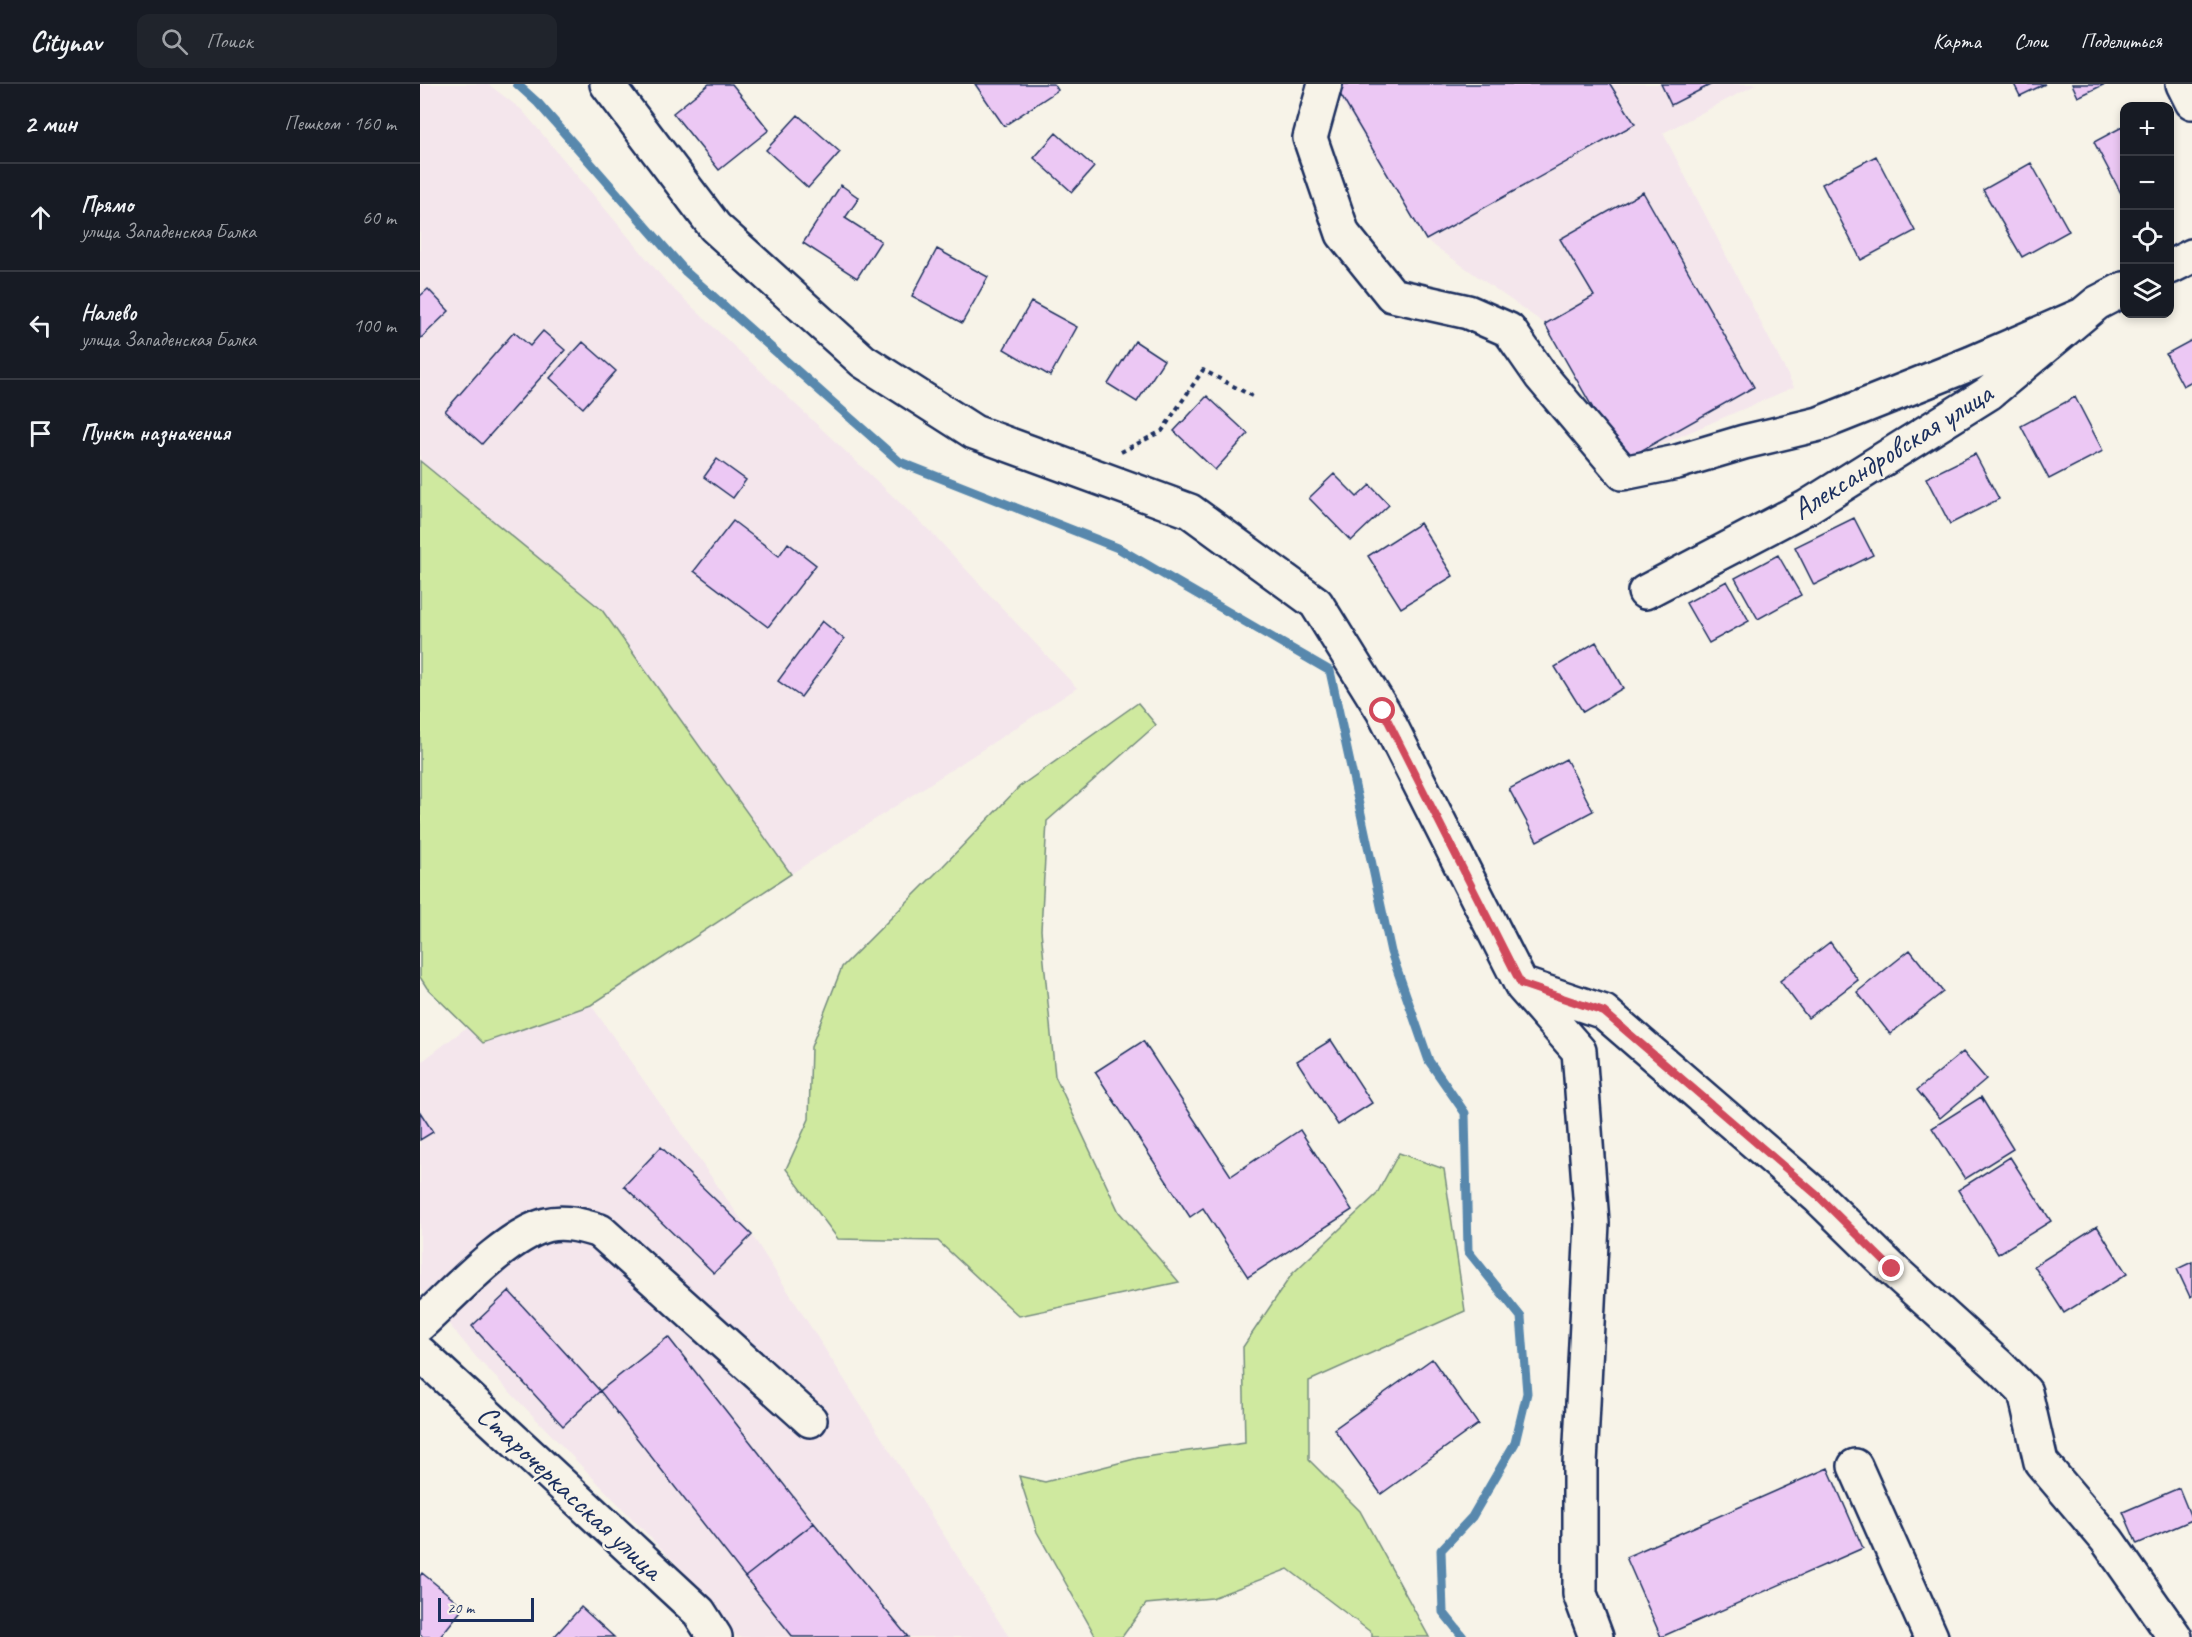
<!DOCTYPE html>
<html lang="ru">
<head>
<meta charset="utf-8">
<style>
  body { margin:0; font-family:Caveat,sans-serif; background:#20242c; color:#f1f3f6 }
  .controls { position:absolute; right:18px; top:18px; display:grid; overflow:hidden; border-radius:12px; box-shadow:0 3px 9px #0003 }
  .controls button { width:54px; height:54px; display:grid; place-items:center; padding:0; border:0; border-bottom:2px solid #363941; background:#171b24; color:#f1f3f6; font:30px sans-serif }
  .scale { position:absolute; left:18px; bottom:15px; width:96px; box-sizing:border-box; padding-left:6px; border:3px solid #1b2f5e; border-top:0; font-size:16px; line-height:21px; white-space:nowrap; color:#1b2f5e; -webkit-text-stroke:4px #f7f3e8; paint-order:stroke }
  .stop { position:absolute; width:18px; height:18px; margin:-14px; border:4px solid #d1495b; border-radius:50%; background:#fff }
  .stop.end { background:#d1495b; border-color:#fff; box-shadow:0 2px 6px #0008 }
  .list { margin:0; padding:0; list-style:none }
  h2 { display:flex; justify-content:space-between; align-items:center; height:78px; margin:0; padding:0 24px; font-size:26px }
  h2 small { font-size:20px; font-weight:400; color:#9ea1a6 }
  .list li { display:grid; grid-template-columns:39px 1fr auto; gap:18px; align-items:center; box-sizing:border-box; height:108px; padding:0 24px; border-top:2px solid #363941 }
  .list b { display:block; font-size:22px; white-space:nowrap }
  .list p { margin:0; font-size:20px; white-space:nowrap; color:#9ea1a6 }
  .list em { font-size:20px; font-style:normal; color:#9ea1a6 }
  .icon { flex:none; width:33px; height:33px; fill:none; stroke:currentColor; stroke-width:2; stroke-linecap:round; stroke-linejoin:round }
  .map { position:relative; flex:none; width:1772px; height:1553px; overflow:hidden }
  header { display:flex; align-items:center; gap:36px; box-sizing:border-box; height:84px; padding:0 30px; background:#171b24; border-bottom:2px solid #363941 }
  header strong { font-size:28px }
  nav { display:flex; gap:33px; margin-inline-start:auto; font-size:21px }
  .search { width:420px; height:54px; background:#20242c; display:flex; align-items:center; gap:15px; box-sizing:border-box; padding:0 21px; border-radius:12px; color:#9ea1a6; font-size:22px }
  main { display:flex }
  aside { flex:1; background:#171b24 }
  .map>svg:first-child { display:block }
</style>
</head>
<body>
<header>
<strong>Citynav</strong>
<div class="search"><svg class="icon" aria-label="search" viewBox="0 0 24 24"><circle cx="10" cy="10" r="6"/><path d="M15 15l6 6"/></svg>Поиск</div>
<nav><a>Карта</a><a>Слои</a><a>Поделиться</a></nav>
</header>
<main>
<aside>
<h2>2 мин<small>Пешком · 160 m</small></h2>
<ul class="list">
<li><svg class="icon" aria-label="ahead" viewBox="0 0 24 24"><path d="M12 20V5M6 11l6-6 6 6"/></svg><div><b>Прямо</b><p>улица Западенская Балка</p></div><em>60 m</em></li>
<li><svg class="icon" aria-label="left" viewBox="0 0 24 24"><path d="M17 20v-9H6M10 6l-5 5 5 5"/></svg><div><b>Налево</b><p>улица Западенская Балка</p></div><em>100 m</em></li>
<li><svg class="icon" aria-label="arrive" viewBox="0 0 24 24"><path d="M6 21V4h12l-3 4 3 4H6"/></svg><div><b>Пункт назначения</b></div></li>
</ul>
</aside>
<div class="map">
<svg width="1772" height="1553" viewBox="0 0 1772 1553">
  <rect width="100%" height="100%" fill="#f7f3e8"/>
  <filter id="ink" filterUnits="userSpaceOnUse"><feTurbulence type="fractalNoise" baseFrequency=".0167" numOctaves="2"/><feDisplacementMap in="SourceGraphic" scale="12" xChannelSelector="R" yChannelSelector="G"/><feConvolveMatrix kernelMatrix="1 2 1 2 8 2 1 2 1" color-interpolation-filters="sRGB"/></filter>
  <g filter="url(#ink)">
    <path fill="#f4e6ec" d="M0,0H68L102,26L248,200L513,450L657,604L371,790L182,526L0,377Z
      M911,0H1337L1243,49L1374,303L1203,377L1125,240L1006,156Z
      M171,921L332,1151L589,1553H317L261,1485L57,1274L0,1205V979L47,943L63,959Z"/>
    <path fill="#cfe99f" stroke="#758c7e" stroke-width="1.5" d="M0,377L182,526L371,790L171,921L63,959L7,904L0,893Z
      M718,619L736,641L627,737L621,846L635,992L699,1128L759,1198L599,1232L518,1157L418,1155L366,1085L389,1035L391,963L422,883L523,782L599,703Z
      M979,1069L1024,1085L1045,1227L889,1297V1376L940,1427L1009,1553H952V1549L868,1485L792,1514L726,1520L702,1553H676L617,1448L599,1392L625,1398L718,1374L825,1359L823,1263L872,1190L956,1111Z"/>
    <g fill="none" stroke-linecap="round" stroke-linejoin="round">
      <path stroke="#5888ad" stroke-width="9" d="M97,0L118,19L266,188L480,378L698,464L910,587L971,868L1009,977L1045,1029L1048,1167L1101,1233L1107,1309L1095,1359L1052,1433L1021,1466L1023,1528L1043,1553"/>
    </g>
    <path fill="#ecc8f4" stroke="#1b2f5e" stroke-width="1.5" d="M289,0H312L349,46L299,86L253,29Z
      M555,0H634L638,6L584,42Z
      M924,0H1190L1215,40L1006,156L917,5Z
      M1241,0H1292L1251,21Z
      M1594,0H1625L1600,12Z
      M1652,0H1685L1658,13Z
      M378,31L420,68L388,104L346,66Z
      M1704,42V115L1674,58Z
      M636,49L674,83L652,108L614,74Z
      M1456,72L1495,147L1441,176L1402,100Z
      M1611,79L1649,147L1602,173L1563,106Z
      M421,101L439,114L425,134L461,157L437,194L383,159Z
      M1223,108L1334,303L1203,377L1125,240L1174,212L1140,155Z
      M517,165L568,193L542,239L492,212Z
      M8,205L29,227L0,255V212Z
      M611,218L657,243L630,292L584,265Z
      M123,247L145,266L62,360L25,327L94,248L110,262Z
      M1772,256V297L1763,302L1746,270Z
      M715,257L744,276L717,318L688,300Z
      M163,258L196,287L163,324L130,294Z
      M787,312L828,350L795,386L754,347Z
      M1655,313L1683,367L1629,395L1601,342Z
      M1555,370L1579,415L1530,440L1506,394Z
      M297,375L326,396L313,414L284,393Z
      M914,390L937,413L950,401L969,421L931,457L889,414Z
      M1434,434L1453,471L1394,501L1375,463Z
      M313,437L359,472L368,459L396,481L348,543L274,487Z
      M1000,439L1033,492L981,524L948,472Z
      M1358,471L1381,511L1338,535L1315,494Z
      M1307,497L1329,537L1289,559L1266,519Z
      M402,537L424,555L381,613L358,597Z
      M1176,558L1203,604L1163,628L1135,583Z
      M1146,675L1173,727L1117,757L1089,705Z
      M1410,858L1438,896L1388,934L1360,897Z
      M1490,866L1523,908L1470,950L1437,908Z
      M911,956L952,1019L918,1041L877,977Z
      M723,957L811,1092L880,1046L932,1126L828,1193L783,1124L770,1133L675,988Z
      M1543,968L1566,995L1520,1034L1497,1006Z
      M1561,1013L1593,1065L1545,1095L1512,1044Z
      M0,1028L13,1048L0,1056Z
      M241,1063L332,1151L294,1189L204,1102Z
      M1590,1073L1631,1137L1578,1170L1538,1106Z
      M1677,1142L1707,1190L1644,1229L1614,1182Z
      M1772,1178V1212L1770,1213L1757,1185Z
      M89,1207L180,1307L143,1342L52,1242Z
      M248,1253L394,1439L325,1493L180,1307Z
      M1012,1275L1058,1340L961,1410L914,1345Z
      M1408,1384L1443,1464L1241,1553L1206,1473Z
      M1759,1404L1772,1436L1717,1460L1703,1428Z
      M394,1439L488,1553H373L325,1493Z
      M2,1489L44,1523L20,1553H3L0,1550V1492Z
      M161,1523L194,1553H134Z"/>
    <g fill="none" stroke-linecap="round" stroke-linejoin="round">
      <g stroke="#1b2f5e" stroke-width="38">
        <path id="minor" d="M187,0L295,143L443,277L554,348L770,427L896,519L963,627L1101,900L1184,928L1397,1112L1472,1185L1578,1281L1605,1308L1621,1378L1687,1456L1755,1553
          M905,0L890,54L923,150L972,211L1048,228L1089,246L1121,292L1203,389L1257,378L1324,358L1399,340L1552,279L1662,231
          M1763,0L1772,18
          M1750,183L1772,172
          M1225,508L1387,423L1569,309L1677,219L1704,205
          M1102,902L1159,967L1172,1139L1160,1380V1510L1176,1553
          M0,1240C33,1210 84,1153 126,1141C144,1136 163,1142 180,1147L390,1336
          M0,1269L279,1528L295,1553
          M1435,1382L1511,1553"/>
      </g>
      <path stroke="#1b2f5e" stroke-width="4" stroke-dasharray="4.5 4.5" stroke-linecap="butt" d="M701,368L742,347L783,286L832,312"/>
      <use href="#minor" stroke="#f7f3e8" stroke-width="33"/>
    </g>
  </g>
  <g fill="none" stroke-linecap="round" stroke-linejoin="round" filter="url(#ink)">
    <path stroke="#d1495b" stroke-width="8" d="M963,627L1101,900L1184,928L1398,1112L1472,1185"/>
  </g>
  <g text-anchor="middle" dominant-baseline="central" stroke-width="5" stroke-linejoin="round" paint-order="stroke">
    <g font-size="30" fill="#1b2f5e" stroke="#f7f3e8">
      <text transform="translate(1472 367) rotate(-32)">Александровская улица</text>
      <text transform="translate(150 1408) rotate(43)">Старочеркасская улица</text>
    </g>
  </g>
</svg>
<div class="controls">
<button>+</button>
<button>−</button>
<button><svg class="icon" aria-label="locate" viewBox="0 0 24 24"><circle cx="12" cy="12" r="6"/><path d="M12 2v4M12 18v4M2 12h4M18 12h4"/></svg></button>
<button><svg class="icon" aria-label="layers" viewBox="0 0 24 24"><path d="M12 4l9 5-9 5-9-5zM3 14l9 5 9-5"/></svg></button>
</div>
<div class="scale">20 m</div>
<div class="stop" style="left:963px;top:627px"></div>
<div class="stop end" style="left:1472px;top:1185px"></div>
</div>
</main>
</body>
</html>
